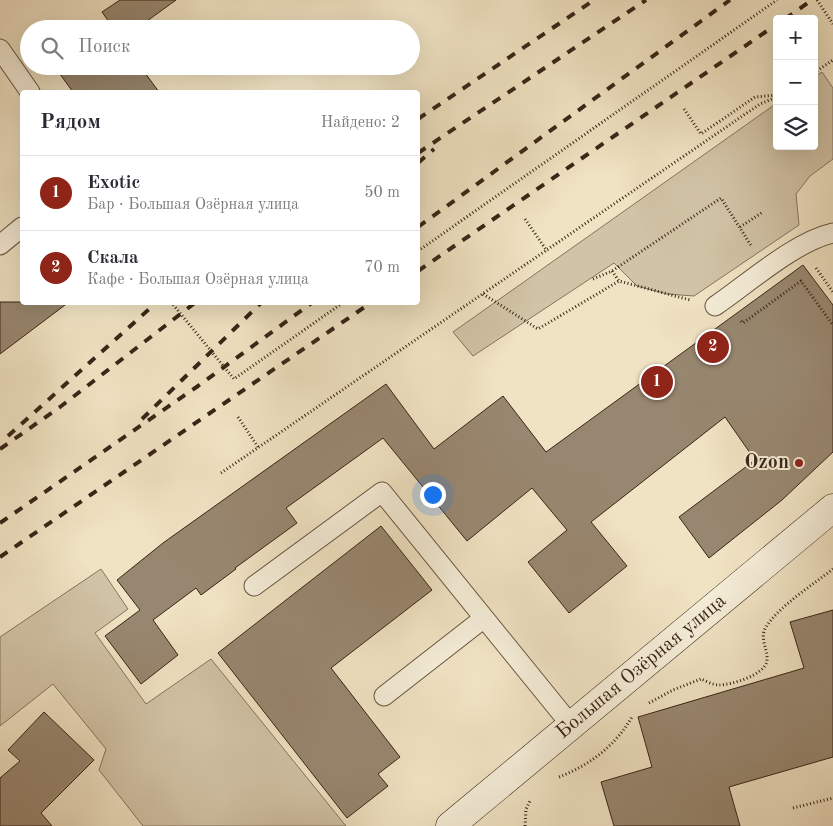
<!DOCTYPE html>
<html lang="ru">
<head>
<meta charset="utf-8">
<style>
  body { margin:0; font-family:"Old Standard TT",serif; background:#f2f2f3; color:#2b2b33 }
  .controls { position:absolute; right:15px; top:15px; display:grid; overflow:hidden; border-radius:5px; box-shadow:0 5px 20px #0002 }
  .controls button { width:45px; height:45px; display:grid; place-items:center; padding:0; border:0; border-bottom:1px solid #e1e1e2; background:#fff; color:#2b2b33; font:25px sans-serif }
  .you { position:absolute; left:432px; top:494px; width:18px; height:18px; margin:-12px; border:4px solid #fff; border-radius:50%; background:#1a73e8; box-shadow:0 0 0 8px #1a73e833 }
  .badge { display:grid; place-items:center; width:32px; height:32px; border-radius:50%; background:#8f2418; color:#fff; font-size:16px; font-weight:700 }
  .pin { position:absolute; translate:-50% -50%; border:2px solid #fff; box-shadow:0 1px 5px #0006 }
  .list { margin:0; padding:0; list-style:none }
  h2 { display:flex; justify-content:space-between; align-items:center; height:65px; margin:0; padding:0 20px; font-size:21px }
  h2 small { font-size:16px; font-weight:400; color:#7c7c81 }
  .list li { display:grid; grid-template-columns:32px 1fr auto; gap:15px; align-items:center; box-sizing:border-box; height:75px; padding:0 20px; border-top:1px solid #e1e1e2 }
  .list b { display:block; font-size:19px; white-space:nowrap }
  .list p { margin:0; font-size:16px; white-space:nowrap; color:#7c7c81 }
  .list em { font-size:16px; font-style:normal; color:#7c7c81 }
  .icon { flex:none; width:28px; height:28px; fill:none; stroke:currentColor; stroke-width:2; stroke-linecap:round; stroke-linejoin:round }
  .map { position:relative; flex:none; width:833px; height:826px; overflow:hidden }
  .search { position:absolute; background:#fff; box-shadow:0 5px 20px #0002; left:20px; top:20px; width:400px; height:55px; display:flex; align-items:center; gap:12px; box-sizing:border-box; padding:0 18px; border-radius:28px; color:#7c7c81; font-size:19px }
  .panel { position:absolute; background:#fff; box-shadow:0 5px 20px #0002; left:20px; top:90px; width:400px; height:215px; border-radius:5px }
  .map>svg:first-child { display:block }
</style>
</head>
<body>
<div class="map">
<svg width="833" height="826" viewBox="0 0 833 826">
  <rect width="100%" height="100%" fill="#f0e3c3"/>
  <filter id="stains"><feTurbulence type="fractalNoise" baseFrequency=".004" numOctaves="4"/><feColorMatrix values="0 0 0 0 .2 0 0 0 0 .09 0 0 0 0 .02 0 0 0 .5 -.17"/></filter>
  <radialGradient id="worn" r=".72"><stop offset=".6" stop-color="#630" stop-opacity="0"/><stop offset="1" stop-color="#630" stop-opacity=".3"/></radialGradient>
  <path fill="#d1c3a6" stroke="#84745e" d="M822,72L833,88V159L810,176L796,194L799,225L694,296L667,294L637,286L614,263L473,356L453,332L777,103V146H814V77Z
    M101,569L128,609L95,633L146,704L211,659L346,826H143L99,770L106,749L53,684L0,726V637Z"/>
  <path fill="#988770" stroke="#382416" d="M120,0H176L136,29H114L102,12Z
    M54,66H140L159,92H73Z
    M803,265L833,305V452L782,500L709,558L679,517L755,460L725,417L591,522L627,566L569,613L528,562L567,530L532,488L467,541L383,438L286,508L297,523L235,568L236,569L201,595L196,588L153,620L178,655L141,684L105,636L140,610L117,580L163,543L386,384L434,449L503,396L546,452Z
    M0,302H69L0,354Z
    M381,526L432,590L331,668L400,757L378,774L388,786L347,818L218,653Z
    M833,610V757L729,787L740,826H614L601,782L652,767L638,717L804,668L790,622Z
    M44,712L94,760L41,813L52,826H0V778L20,761L8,750Z"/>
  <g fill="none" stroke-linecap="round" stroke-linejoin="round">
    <g stroke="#665441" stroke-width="21">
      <path id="lane" d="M0,49L30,92
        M0,245L22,227
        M715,306C749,283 794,242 833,233
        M254,586L382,492L571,725
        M384,696L484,618"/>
    </g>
    <g stroke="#382416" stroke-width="29">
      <g id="secondary">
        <path id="s1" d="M450,826L833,508"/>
      </g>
    </g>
    <path stroke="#382416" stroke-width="3" stroke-dasharray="1 2.5" stroke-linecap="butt" d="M817,0L833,24
      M814,73L833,60
      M684,109L701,134L755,97L777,95
      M525,219L547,251
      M740,227L763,212
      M418,251L777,0
      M816,268L833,292
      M612,271L619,281L690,300
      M593,279L612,271L721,198L752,247
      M483,294L538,329L619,281
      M171,302L234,379L344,302
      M741,321L743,323L801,281L833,325
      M238,417L258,447
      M221,473L760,104L777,97
      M649,703L673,690L701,679C706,681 713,685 719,685C731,685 766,675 767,660C768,649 759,638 766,627C779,606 814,584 833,569
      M559,777C590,765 615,746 632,717
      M793,808L833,798
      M525,826L526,809L530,801"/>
    <use href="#lane" stroke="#f5edd8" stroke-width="19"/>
    <use href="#secondary" stroke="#f5edd8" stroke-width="28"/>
    <path stroke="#382416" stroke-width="4" stroke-dasharray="9 9" stroke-linecap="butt" d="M785,19L812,0
      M418,119L594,0
      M418,153L646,0
      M418,163L434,149
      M418,227L730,0
      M418,271L777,24
      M142,419L262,302
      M8,436L157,302
      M0,449L60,407L196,302
      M0,523L198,386L313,302
      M0,557L372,302"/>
  </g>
  <circle fill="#8f2418" stroke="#f5edd8" stroke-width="2" cx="799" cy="463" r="5"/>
  <g text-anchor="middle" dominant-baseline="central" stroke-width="4" stroke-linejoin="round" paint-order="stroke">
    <g font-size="20" font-weight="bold" fill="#382416" stroke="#f5edd8" text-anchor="end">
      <text x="789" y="463">Ozon</text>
    </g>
    <g font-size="20" fill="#382416" stroke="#f5edd8">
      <text stroke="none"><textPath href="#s1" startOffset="249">Большая Озёрная улица</textPath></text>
    </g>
  </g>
  <rect width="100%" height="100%" filter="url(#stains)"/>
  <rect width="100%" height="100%" fill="url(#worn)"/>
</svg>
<div class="controls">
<button>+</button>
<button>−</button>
<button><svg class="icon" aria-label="layers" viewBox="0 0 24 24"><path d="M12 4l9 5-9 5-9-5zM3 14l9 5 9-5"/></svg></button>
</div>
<div class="you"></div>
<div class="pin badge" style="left:657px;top:382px">1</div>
<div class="pin badge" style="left:713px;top:347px">2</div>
<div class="search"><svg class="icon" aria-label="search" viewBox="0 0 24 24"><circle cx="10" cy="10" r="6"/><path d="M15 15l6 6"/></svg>Поиск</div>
<section class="panel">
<h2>Рядом<small>Найдено: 2</small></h2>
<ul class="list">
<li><span class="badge">1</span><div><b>Exotic</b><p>Бар · Большая Озёрная улица</p></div><em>50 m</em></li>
<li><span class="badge">2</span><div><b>Скала</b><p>Кафе · Большая Озёрная улица</p></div><em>70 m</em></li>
</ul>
</section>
</div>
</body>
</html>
